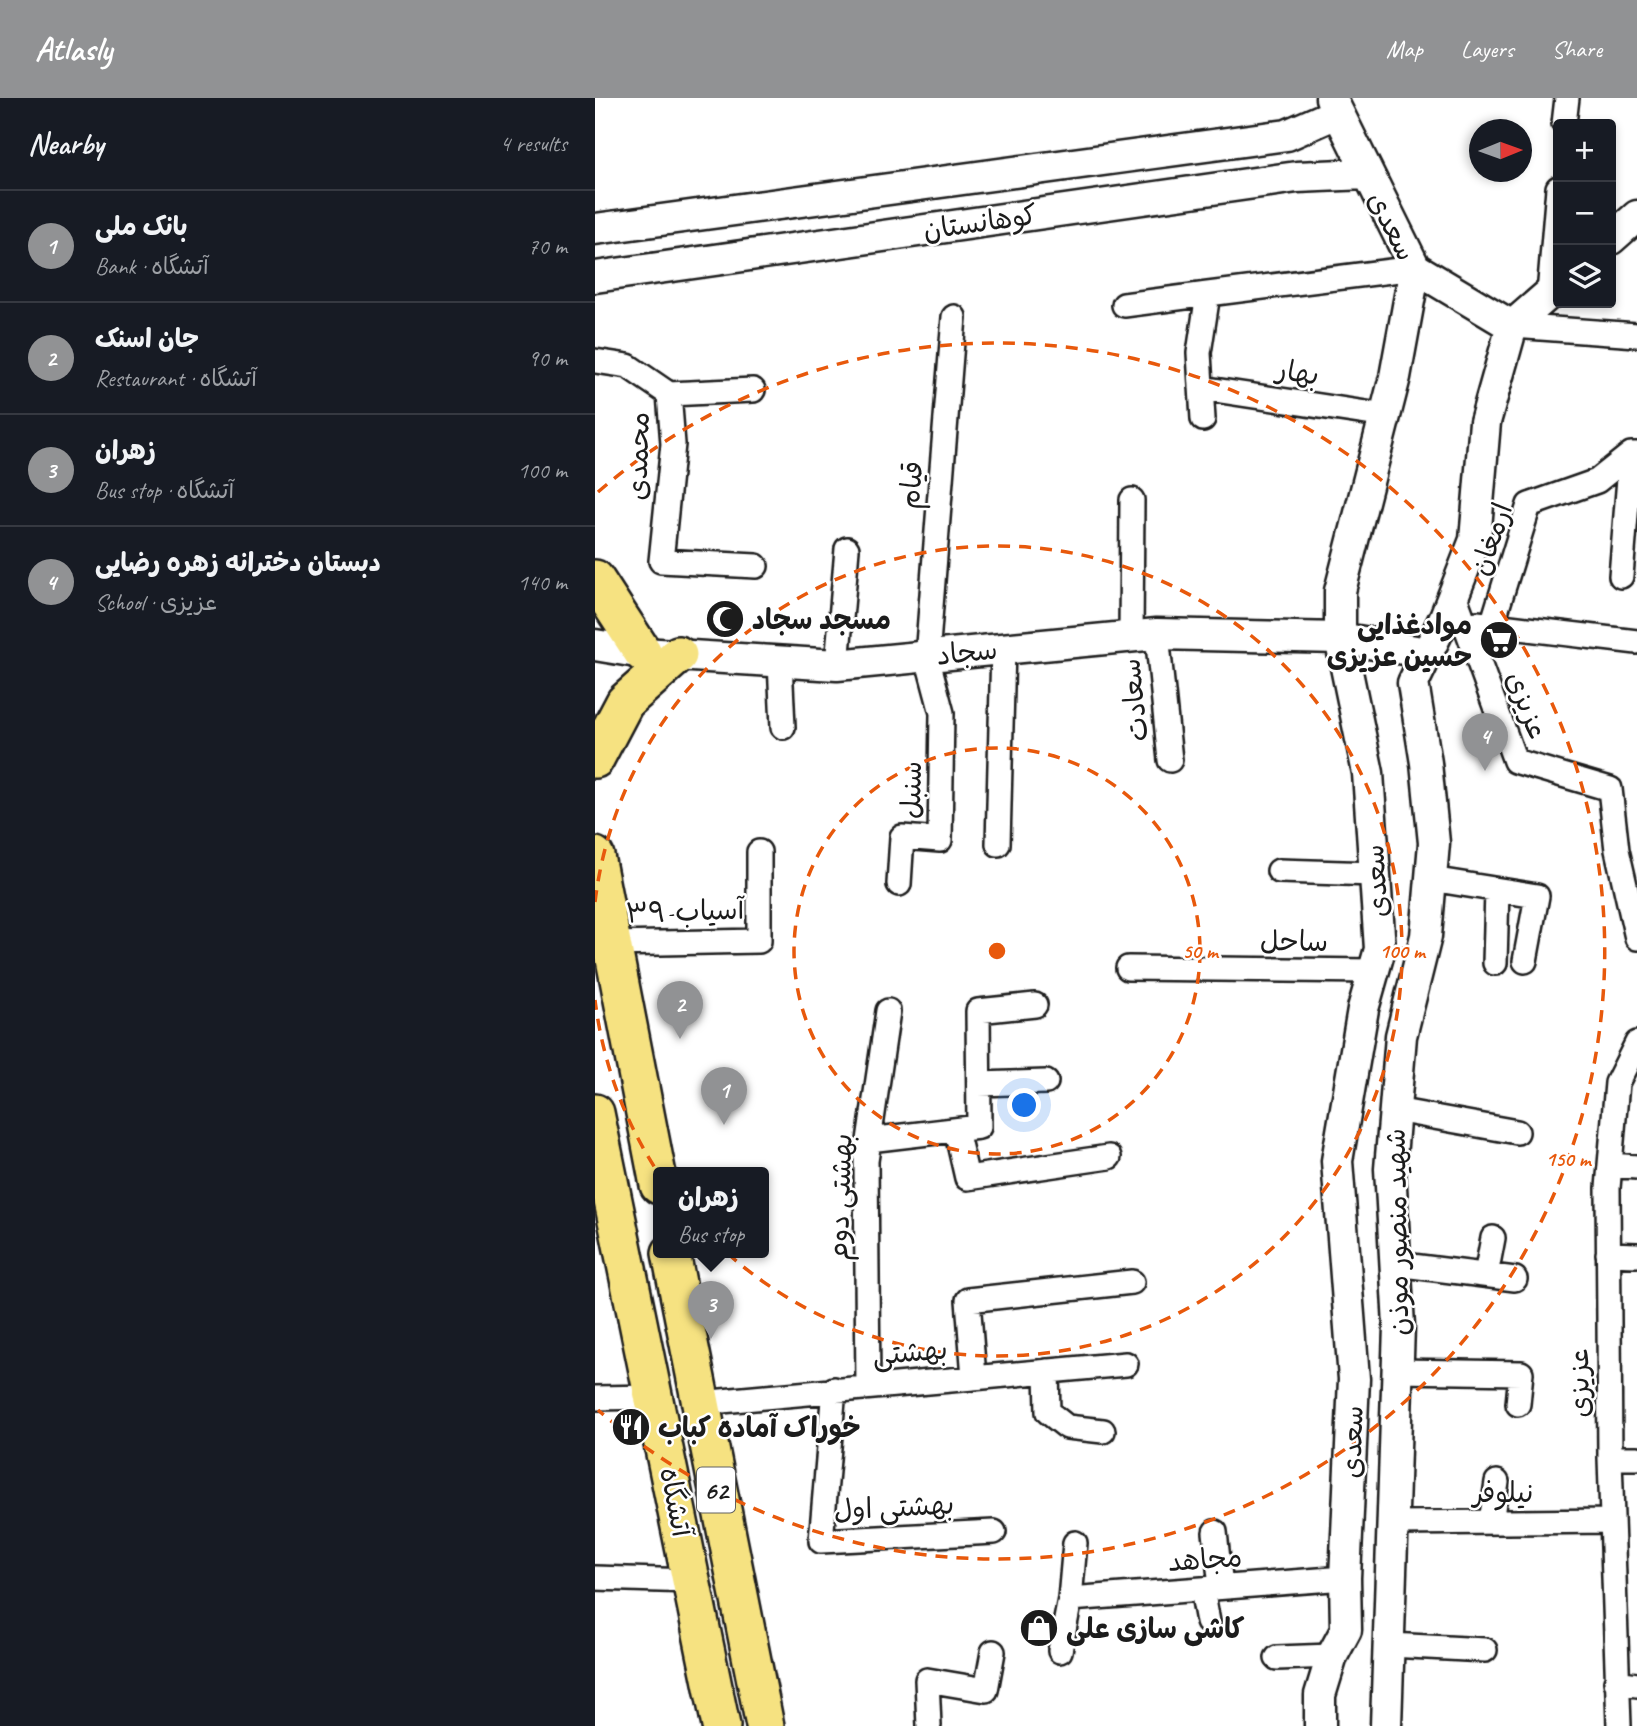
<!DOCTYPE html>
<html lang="en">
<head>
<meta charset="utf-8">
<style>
  body { margin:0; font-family:Caveat,"Playpen Sans Arabic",sans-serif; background:#20242c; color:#f1f3f6 }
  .controls { position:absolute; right:21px; top:21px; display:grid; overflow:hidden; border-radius:7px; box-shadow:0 4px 10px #0003 }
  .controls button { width:63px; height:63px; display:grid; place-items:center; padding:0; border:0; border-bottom:2px solid #363941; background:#171b24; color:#f1f3f6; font:35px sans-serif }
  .compass { position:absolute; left:874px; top:21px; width:63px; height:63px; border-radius:50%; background:#171b24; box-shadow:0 4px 10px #0003; rotate:89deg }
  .you { position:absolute; left:430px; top:1008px; width:24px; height:24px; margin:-18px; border:5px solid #fff; border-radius:50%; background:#1a73e8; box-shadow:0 0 0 10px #1a73e833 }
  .badge { display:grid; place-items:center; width:46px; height:46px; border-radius:50%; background:#919294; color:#fff; font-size:23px; font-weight:700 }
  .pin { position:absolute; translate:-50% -58px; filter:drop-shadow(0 2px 4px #0008) }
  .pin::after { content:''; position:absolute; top:37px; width:24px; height:21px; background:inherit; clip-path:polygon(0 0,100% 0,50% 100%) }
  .popup { position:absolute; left:58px; top:1069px; width:116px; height:91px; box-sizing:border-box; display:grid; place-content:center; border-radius:7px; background:#171b24; filter:drop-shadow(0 2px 5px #0005); font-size:23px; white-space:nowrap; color:#9ea1a6 }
  .popup b { font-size:26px; color:#f1f3f6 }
  .popup::after { content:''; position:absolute; left:50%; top:100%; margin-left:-14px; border:14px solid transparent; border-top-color:#171b24 }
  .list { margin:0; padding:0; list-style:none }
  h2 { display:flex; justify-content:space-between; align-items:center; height:91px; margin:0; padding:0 28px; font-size:30px }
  h2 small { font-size:23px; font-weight:400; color:#9ea1a6 }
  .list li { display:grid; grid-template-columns:46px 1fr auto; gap:21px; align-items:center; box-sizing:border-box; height:112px; padding:0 28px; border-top:2px solid #363941 }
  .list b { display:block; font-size:26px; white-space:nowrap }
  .list p { margin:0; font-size:23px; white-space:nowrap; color:#9ea1a6 }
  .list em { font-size:23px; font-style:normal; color:#9ea1a6 }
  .icon { flex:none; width:38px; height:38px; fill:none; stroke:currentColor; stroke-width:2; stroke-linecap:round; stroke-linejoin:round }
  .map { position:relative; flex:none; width:1042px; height:1628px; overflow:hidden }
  header { display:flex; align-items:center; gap:42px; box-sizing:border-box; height:98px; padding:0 35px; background:#919294; color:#fff }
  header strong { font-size:33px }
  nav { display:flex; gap:38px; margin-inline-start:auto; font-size:24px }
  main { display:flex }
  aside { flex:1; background:#171b24 }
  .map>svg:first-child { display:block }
</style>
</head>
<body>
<header>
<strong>Atlasly</strong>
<nav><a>Map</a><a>Layers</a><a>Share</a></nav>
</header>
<main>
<aside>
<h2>Nearby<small>4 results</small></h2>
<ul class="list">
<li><span class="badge">1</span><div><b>بانک ملی</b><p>Bank · آتشگاه</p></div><em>70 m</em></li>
<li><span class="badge">2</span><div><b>جان اسنک</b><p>Restaurant · آتشگاه</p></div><em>90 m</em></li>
<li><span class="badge">3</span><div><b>زهران</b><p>Bus stop · آتشگاه</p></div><em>100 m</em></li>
<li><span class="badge">4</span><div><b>دبستان دخترانه زهره رضایی</b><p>School · عزیزی</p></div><em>140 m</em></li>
</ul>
</aside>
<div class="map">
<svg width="1042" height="1628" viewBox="0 0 1042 1628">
  <rect width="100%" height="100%" fill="#fff"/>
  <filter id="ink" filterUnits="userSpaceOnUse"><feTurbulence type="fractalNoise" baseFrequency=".0143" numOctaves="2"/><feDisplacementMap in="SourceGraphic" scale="14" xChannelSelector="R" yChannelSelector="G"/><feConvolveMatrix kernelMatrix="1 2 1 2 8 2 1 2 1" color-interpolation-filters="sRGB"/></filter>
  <g filter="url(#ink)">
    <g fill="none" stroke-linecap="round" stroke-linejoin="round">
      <g stroke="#1c1c1c" stroke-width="28">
        <path id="minor" d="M969,26L972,0
          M954,196L963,90
          M529,207L613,196
          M917,228L1042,237
          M0,263L33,268L74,296L78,346L66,463L161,468
          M606,290L791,318
          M74,296L158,292
          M608,321L604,255L613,196L820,170
          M1026,478L1036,356
          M859,496L920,663L1015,691L1022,752L1042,840
          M882,525L1042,544
          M897,527L934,407L1002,383L1036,356H1042
          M562,536L575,662
          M536,540L537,402
          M185,564L188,629
          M242,567L252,451
          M403,746L408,550
          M684,773L780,776
          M836,781L942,798L930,863
          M304,786L307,739L345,742L347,615L332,559L359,219
          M17,846L164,843V754
          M900,865L902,792
          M533,870L779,873
          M384,986L451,984
          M800,1012L922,1034
          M361,1032L372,1080L514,1059
          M274,1042L384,1029L383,913L440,907
          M1015,1067L1042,1069
          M1013,1156L1042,1157
          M801,1166L920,1181
          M891,1177L898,1140
          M452,1273L453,1314L472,1329L508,1333
          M803,1273L926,1275L923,1306
          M379,1279L373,1202L537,1184
          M273,1288L271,1063L293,913
          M239,1291L226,1443L399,1434
          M0,1300L59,1299
          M105,1305L531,1266
          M1015,1360H1042
          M896,1424L902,1384
          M800,1425L1017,1423
          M620,1434L626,1489
          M0,1480L97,1483
          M607,1491L613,1524
          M475,1501L750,1480
          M795,1547L890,1552
          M465,1553L475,1501L480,1445
          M682,1560L737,1558
          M1021,1584L1042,1587
          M334,1628L332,1582L391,1592L398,1554
          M1024,1628L1015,1360L1013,1090L1022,985L1042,945"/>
      </g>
      <g stroke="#1c1c1c" stroke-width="35">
        <path id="tertiary" d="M0,131L692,37L742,15
          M1016,141L1042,118
          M0,179L702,79L771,76
          M917,228L963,188
          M0,547L48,555L242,567L562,536L745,540L832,555
          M725,1628V1597L737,1558L751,1532L750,1480L759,1281L742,1063L768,911L785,851L773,675L745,540V493L800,279L820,170L736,0
          M791,1628L804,1228L795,1071L806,938L831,838L839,745L831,665L818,585L850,519L880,442L890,324L917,228L820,170"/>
      </g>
      <g stroke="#1c1c1c" stroke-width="42">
        <path id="primary" d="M0,481L48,555
          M0,661L30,604L83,557
          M0,758L64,1087
          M0,1015L126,1628
          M76,1155L170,1628"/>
      </g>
      <use href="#minor" stroke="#fff" stroke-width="23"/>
      <use href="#tertiary" stroke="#fff" stroke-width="30"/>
      <use href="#primary" stroke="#f6e281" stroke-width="37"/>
    </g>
  </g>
  <g fill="none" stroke="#e8590c" stroke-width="3.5" stroke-dasharray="12 9">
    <circle cx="402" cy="853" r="203"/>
    <path d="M0 804A405 405 0 1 1 0 902"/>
    <path d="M3 394A608 608 0 1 1 3 1312"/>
  </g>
  <defs>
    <g id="mosque-disc" transform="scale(2.0125)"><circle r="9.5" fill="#1c1c1c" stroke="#fff"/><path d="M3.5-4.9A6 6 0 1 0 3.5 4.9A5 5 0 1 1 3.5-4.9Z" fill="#fff"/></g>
    <g id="supermarket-disc" transform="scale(2.0125)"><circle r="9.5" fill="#1c1c1c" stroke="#fff"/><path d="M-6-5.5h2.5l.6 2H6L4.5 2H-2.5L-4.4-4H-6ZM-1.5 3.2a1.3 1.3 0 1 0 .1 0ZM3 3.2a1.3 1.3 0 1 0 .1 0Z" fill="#fff"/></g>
    <g id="restaurant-disc" transform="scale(2.0125)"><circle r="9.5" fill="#1c1c1c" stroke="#fff"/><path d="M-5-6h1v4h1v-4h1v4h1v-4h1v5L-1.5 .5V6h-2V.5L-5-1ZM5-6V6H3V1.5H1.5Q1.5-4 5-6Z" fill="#fff"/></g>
    <g id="shop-disc" transform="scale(2.0125)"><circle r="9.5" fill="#1c1c1c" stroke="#fff"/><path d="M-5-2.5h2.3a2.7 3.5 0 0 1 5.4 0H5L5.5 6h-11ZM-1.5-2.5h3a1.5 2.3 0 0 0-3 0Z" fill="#fff"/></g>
  </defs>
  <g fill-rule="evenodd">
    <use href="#mosque-disc" x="130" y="521"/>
    <use href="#supermarket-disc" x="904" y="542"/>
    <use href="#restaurant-disc" x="36" y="1329"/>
    <use href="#shop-disc" x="444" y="1530"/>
  </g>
  <g text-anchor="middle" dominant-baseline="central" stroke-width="5" stroke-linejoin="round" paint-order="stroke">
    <rect fill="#fff" stroke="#606060" stroke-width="2" x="102" y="1369.5" width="38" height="45" rx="5"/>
    <g font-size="26" font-weight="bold" fill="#1c1c1c">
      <text x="121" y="1392">62</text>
    </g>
    <g font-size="28" fill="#1c1c1c" stroke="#fff">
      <text transform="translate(385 124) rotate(-8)">کوهانستان</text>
      <text transform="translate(797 128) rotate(63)">سعدی</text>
      <text transform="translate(703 274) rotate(9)">بهار</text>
      <text transform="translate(43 358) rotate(-88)">محمدی</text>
      <text transform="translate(316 387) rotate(-85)">قیام</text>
      <text transform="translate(896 441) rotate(-70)">ارمغان</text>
      <text transform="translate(372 554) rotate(-6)">سجاد</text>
      <text transform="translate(539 602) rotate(-96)">سعادت</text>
      <text transform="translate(932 607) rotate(69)">عزیزی</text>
      <text transform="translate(316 692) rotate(-89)">سنبل</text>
      <text transform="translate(781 783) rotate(-94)">سعدی</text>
      <text transform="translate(90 813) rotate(-2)">۳۹-آسیاب</text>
      <text transform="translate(699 843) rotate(1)">ساحل</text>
      <text transform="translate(245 1099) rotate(-88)">بهشتی دوم</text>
      <text transform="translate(802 1134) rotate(-91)">شهید منصور موذن</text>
      <text transform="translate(315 1254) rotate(-5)">بهشتی</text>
      <text transform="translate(984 1285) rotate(-91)">عزیزی</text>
      <text transform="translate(757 1344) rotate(-88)">سعدی</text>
      <text x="908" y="1394">نیلوفر</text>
      <text transform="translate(81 1404) rotate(79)">آتشگاه</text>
      <text transform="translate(299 1409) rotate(-3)">بهشتی اول</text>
      <text transform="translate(610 1461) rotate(-4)">مجاهد</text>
    </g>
    <g font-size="28" font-weight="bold" fill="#1c1c1c" stroke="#fff" text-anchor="start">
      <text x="157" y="521">مسجد سجاد</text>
      <text x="877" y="526" text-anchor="end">موادغذایی<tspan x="877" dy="32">حسین عزیزی</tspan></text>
      <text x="63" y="1329">خوراک آماده کباب</text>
      <text x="471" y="1530">کاشی سازی علی</text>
    </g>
  </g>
  <circle cx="402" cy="853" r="10" fill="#e8590c" stroke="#fff" stroke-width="3.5"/>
  <g font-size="21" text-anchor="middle" font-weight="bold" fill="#e8590c" stroke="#fff" stroke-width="5" stroke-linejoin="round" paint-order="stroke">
    <text x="605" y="860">50 m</text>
    <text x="807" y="860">100 m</text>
    <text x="973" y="1068">150 m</text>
  </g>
</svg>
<div class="controls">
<button>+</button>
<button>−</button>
<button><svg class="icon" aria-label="layers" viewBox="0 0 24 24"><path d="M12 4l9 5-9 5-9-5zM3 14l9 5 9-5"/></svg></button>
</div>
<svg class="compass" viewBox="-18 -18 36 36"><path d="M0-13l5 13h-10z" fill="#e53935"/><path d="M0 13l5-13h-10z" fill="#9ea1a6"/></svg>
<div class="you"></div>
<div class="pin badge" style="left:129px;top:1027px">1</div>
<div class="pin badge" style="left:85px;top:941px">2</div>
<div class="pin badge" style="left:116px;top:1241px">3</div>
<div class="popup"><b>زهران</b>Bus stop</div>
<div class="pin badge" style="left:890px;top:673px">4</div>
</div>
</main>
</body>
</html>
